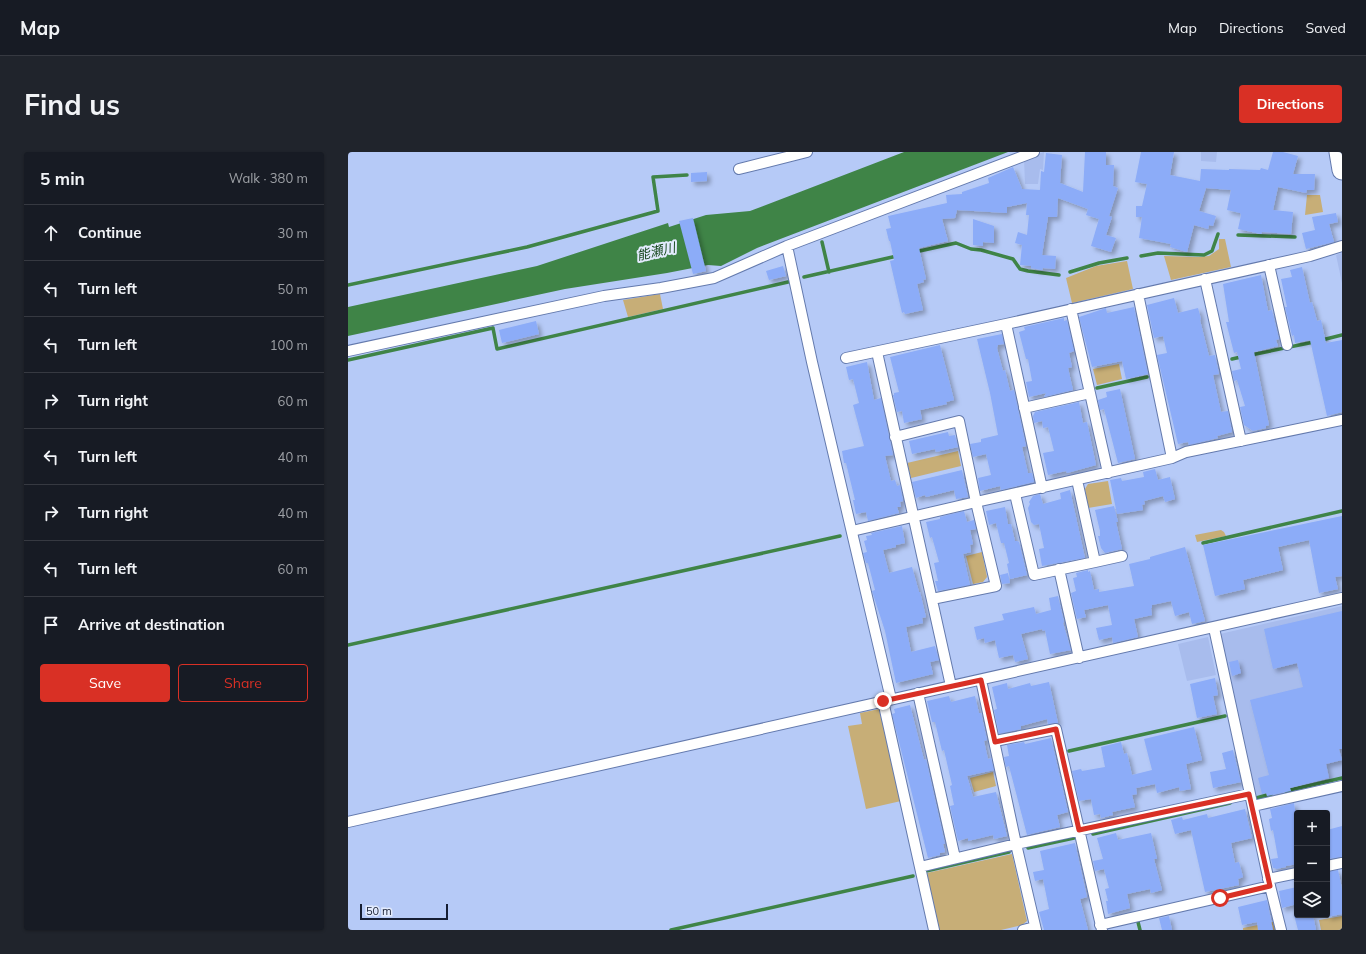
<!DOCTYPE html>
<html lang="en">
<head>
<meta charset="utf-8">
<style>
  body { margin:0; font-family:Mulish,"Noto Sans JP",sans-serif; background:#20242c; color:#f1f3f6 }
  .controls { position:absolute; right:12px; bottom:12px; display:grid; overflow:hidden; border-radius:4px; box-shadow:0 1px 3px #0004 }
  .controls button { width:36px; height:36px; display:grid; place-items:center; padding:0; border:0; border-bottom:1px solid #363941; background:#171b24; color:#f1f3f6; font:20px sans-serif }
  .scale { position:absolute; left:12px; bottom:10px; width:88px; box-sizing:border-box; padding-left:4px; border:2px solid #151d32; border-top:0; font-size:11px; line-height:14px; white-space:nowrap; color:#151d32; -webkit-text-stroke:3px #e3ebfd; paint-order:stroke }
  .stop { position:absolute; width:12px; height:12px; margin:-9px; border:3px solid #d93025; border-radius:50%; background:#fff }
  .stop.end { background:#d93025; border-color:#fff; box-shadow:0 1px 4px #0008 }
  .list { margin:0; padding:0; list-style:none }
  h2 { display:flex; justify-content:space-between; align-items:center; height:52px; margin:0; padding:0 16px; font-size:17px }
  h2 small { font-size:13px; font-weight:400; color:#9ea1a6 }
  .list li { display:grid; grid-template-columns:26px 1fr auto; gap:12px; align-items:center; box-sizing:border-box; height:56px; padding:0 16px; border-top:1px solid #363941 }
  .list b { display:block; font-size:15px; white-space:nowrap }
  .list em { font-size:13px; font-style:normal; color:#9ea1a6 }
  .actions { display:flex; gap:8px; padding:12px 16px }
  .actions a { flex:1; padding:9px 0; border:1px solid #d93025; border-radius:4px; text-align:center; font-size:14px; color:#d93025 }
  .actions .main { background:#d93025; color:#fff }
  .icon { flex:none; width:22px; height:22px; fill:none; stroke:currentColor; stroke-width:2; stroke-linecap:round; stroke-linejoin:round }
  .map { position:relative; flex:none; width:994px; height:778px; overflow:hidden; border-radius:4px }
  header { display:flex; align-items:center; gap:24px; box-sizing:border-box; height:56px; padding:0 20px; background:#171b24; border-bottom:1px solid #363941 }
  header strong { font-size:19px }
  nav { display:flex; gap:22px; margin-inline-start:auto; font-size:14px }
  .intro { display:flex; align-items:center; justify-content:space-between; box-sizing:border-box; height:96px; padding:0 24px }
  h1 { margin:0; font-size:28px }
  .button { padding:10px 18px; border-radius:4px; background:#d93025; color:#fff; font-size:14px; font-weight:700 }
  main { display:flex; gap:24px; padding:0 24px }
  aside { flex:1; background:#171b24; border-radius:4px; box-shadow:0 1px 3px #0004 }
  .map>svg:first-child { display:block }
</style>
</head>
<body>
<header>
<strong>Map</strong>
<nav><a>Map</a><a>Directions</a><a>Saved</a></nav>
</header>
<div class="intro"><h1>Find us</h1><a class="button">Directions</a></div>
<main>
<aside>
<h2>5 min<small>Walk · 380 m</small></h2>
<ul class="list">
<li><svg class="icon" aria-label="ahead" viewBox="0 0 24 24"><path d="M12 20V5M6 11l6-6 6 6"/></svg><div><b>Continue</b></div><em>30 m</em></li>
<li><svg class="icon" aria-label="left" viewBox="0 0 24 24"><path d="M17 20v-9H6M10 6l-5 5 5 5"/></svg><div><b>Turn left</b></div><em>50 m</em></li>
<li><svg class="icon" aria-label="left" viewBox="0 0 24 24"><path d="M17 20v-9H6M10 6l-5 5 5 5"/></svg><div><b>Turn left</b></div><em>100 m</em></li>
<li><svg class="icon" aria-label="right" viewBox="0 0 24 24"><path d="M7 20v-9h11M14 6l5 5-5 5"/></svg><div><b>Turn right</b></div><em>60 m</em></li>
<li><svg class="icon" aria-label="left" viewBox="0 0 24 24"><path d="M17 20v-9H6M10 6l-5 5 5 5"/></svg><div><b>Turn left</b></div><em>40 m</em></li>
<li><svg class="icon" aria-label="right" viewBox="0 0 24 24"><path d="M7 20v-9h11M14 6l5 5-5 5"/></svg><div><b>Turn right</b></div><em>40 m</em></li>
<li><svg class="icon" aria-label="left" viewBox="0 0 24 24"><path d="M17 20v-9H6M10 6l-5 5 5 5"/></svg><div><b>Turn left</b></div><em>60 m</em></li>
<li><svg class="icon" aria-label="arrive" viewBox="0 0 24 24"><path d="M6 21V4h12l-3 4 3 4H6"/></svg><div><b>Arrive at destination</b></div></li>
</ul>
<div class="actions"><a class="main">Save</a><a>Share</a></div>
</aside>
<div class="map">
<svg width="994" height="778" viewBox="0 0 994 778">
  <defs>
    <filter id="shadow"><feDropShadow dx="3.5" dy="3.5" stdDeviation="2" flood-color="#0004"/></filter>
  </defs>
  <rect width="100%" height="100%" fill="#b6caf7"/>
  <path fill="#a8bced" d="M696,0L695,18L692,17L690,32H677L676,7Z
    M853,0H869L868,10L853,9Z
    M994,101V131L988,103Z
    M994,454V625L908,644L872,482Z
    M860,485L868,523L839,529L830,492Z"/>
  <path fill="#c7ae77" d="M959,43H972L975,60L957,63Z
    M871,87H877L883,115L823,128L816,104L851,105L861,104L871,97Z
    M779,109L785,137L724,151L718,126L748,114Z
    M312,142L315,157L280,165L275,148Z
    M771,212L774,227L749,233L745,217Z
    M610,299L613,314L563,326L559,311Z
    M760,329L764,352L740,356L737,337L740,332Z
    M873,378L876,380L878,384L849,390L847,383Z
    M634,400L639,425L635,430L625,432L618,404Z
    M531,557L553,649L518,657L500,574L514,572L512,561Z
    M645,620L648,634L626,640L622,626Z
    M664,702L679,769L674,773L653,778H590L579,721Z
    M994,764V778H973L971,768Z
    M925,770L927,778H895V776Z"/>
  <path fill="#3f8447" d="M556,0H660L409,96L373,114L360,113L319,121L217,137L0,184V155L189,114L320,71L321,75L358,63L402,59Z"/>
  <g fill="none" stroke-linecap="round" stroke-linejoin="round">
    <path stroke="#3f8447" stroke-width="3.5" d="M890,83L947,85
      M474,90L481,120
      M567,100L608,91L623,97L633,98L665,107L672,117L680,119L711,123
      M793,104L810,101L856,103L864,99L870,82
      M722,120L751,111L779,106
      M456,125L549,104
      M0,133L179,95L310,59L305,25L339,23
      M974,188L994,183
      M903,203L966,190
      M884,207L893,205
      M0,208L145,176L149,197L440,130
      M749,236L799,225
      M855,391L994,359
      M0,493L492,384
      M721,599L877,564
      M938,639L994,626
      M908,646L923,642
      M745,682L882,651
      M680,696L726,686
      M578,719L661,700
      M790,770L792,778
      M323,778L565,724"/>
  </g>
  <path fill="#8cacf8" filter="url(#shadow)" d="M737,0H758V13H766L765,34L770,36L761,64L764,65L758,83L768,86L763,100L743,94L751,67L738,63L740,57L710,46L709,65H700L694,103L708,104L707,117L695,116L694,118L683,116V114L672,113L674,93L667,91L670,80L679,83L681,63H678L679,51L659,55V61L609,58L607,66L594,67L600,89L571,96L578,127L575,128L576,130L569,132L575,158L557,162L556,160L554,161L542,109L546,108L542,89H541L538,77L543,76L540,64L599,51L598,43L614,42V40L641,31L640,26L665,15L674,37L692,38L693,19L696,20L698,1L714,3L712,31L735,40Z
    M793,0H826L822,23L852,29L853,17L881,18V17L912,18L913,16L920,18L925,0H935L950,4L945,22H967L966,38H959L958,41L930,35L925,58L945,60L943,82L914,80L913,82L890,77L893,63L892,61L879,58L883,38L858,36L851,59L868,64L865,74L861,73L860,77L846,73L839,100L822,95L823,92L791,86L794,65H788V54H794L799,32L787,30Z
    M359,20V29L343,30V21Z
    M988,61L990,70L981,72L986,90L958,97L954,81L967,78L964,65Z
    M345,66L358,119L345,122L331,69Z
    M625,67L646,74V91L635,90V94L625,93Z
    M435,114L438,124L421,128L418,119Z
    M954,115L962,151L964,150L969,169L973,168L978,191L994,188V260L979,264L962,188L947,191L946,183L944,184L937,155H939L933,127L944,125L942,118Z
    M913,123L920,159L924,158L931,187L928,188L930,194L906,200L921,273L918,274V276L905,279L896,273L892,255L897,254L889,228L886,229L884,219L893,217L889,200L886,201L878,170H881L875,132Z
    M826,146L830,161L850,156L853,167L852,168L861,204L867,203L871,222L865,223L873,260L880,259L884,280L869,284L870,286L841,293L840,290L830,292L809,203L819,201L815,184L806,186L799,153Z
    M786,155L800,222L778,227L774,209L744,215L731,165L758,156L759,161Z
    M716,166V169L719,168L726,199L721,201L724,215L720,216L725,238L696,245L698,241L681,245L678,230L684,229L680,207H678L671,180L677,178L676,175Z
    M188,169L191,182L154,191L151,178Z
    M654,182L656,192L650,193L649,196L655,219L657,218L662,239L666,238L678,294L674,295L680,321H684L686,330L653,338L652,334L632,339L630,326L643,323L638,302L625,305L622,292L633,290V287L650,283L642,241L629,187Z
    M592,193L606,248L598,250L599,252L572,258L574,267L556,271L554,259L549,260L545,243H546V241L551,240L542,205Z
    M519,210L526,248L533,246L545,303L537,304L543,329L547,328L549,334L552,333L555,349L552,350L553,355H549L551,361L520,369L518,360L508,362L505,348H507L498,311H496L494,299L516,294L505,253L511,251L505,227L501,228L498,215Z
    M772,237L787,307L770,311L756,257L752,258L750,248L759,245L758,240Z
    M731,250L735,271L739,270L748,313L719,321L718,319L700,323L695,301L706,299L700,275L695,276L694,269L686,271L685,264L687,260Z
    M600,280L601,284L607,283L610,295L588,300L587,297L564,302L561,289Z
    M807,317L810,328L822,325L827,347L817,350L815,344L796,349L797,352L794,353L795,358L769,362L762,328L773,326L774,329L796,325L795,320Z
    M614,318L620,345L608,347L606,338L578,345L577,343L568,346L564,330Z
    M722,338L737,406L694,414L691,397L696,396L691,372L686,373L683,370L680,356L682,352L681,350L685,344L692,342L695,352L713,347L712,341Z
    M766,354L770,370H768L774,397L757,401L753,396L750,384H752V379L747,358Z
    M657,355L660,372H663L667,389H669L671,390L679,423L662,427L659,412L661,411L656,391H653L648,371L641,373L638,359Z
    M616,359L619,370L626,368L628,377L622,378L625,392L622,393L623,400L615,402L622,433L590,439L587,429H590L586,411L591,410L584,385L582,386L578,370L592,367V365Z
    M994,364V424L987,425L990,437L971,441L961,388L930,395L935,418L895,428L897,437L867,444L855,393Z
    M554,374L557,391L548,393V395L535,398L541,421L564,415L571,440H572L578,465L574,466L575,471L558,475L563,500L587,494L591,508L582,510L585,522L548,531L537,479L524,439L527,438L520,411H518L515,401L519,400L516,389L519,388L518,384L524,383L523,381Z
    M837,395L857,469L844,472L841,460L827,464L823,449L804,453V456H803L804,463L786,467L790,485L765,491L764,485L751,488L748,476L764,473L760,453L736,458L738,465L729,467L723,441L728,439L725,426L729,425L728,421L740,418V420L742,419L746,438L751,437V440L786,434L781,412L802,407V405Z
    M660,421L662,431L654,432L652,423Z
    M710,444L716,470L715,471L723,498L702,502L697,478L695,479L694,477L673,482L680,507L667,510L665,503L651,506L647,488L637,491L636,486L629,488L626,475L656,468L654,462L686,455L688,462L703,458L701,446Z
    M994,459V597H991L994,608L978,612L981,626L942,636L943,639L919,644L918,641L914,642L910,626L921,623L902,548L955,535L949,511L925,517L916,477Z
    M890,508L893,521L884,524L881,510Z
    M867,526L870,543L865,544L869,562L849,566L842,532Z
    M701,530L710,571L700,572L699,567L673,574V577L651,582L646,558L649,557L644,535L659,531L660,537L682,531L683,534Z
    M601,544L603,550L627,544L631,561H633L639,588L636,589L640,607L643,606L646,618L619,624L625,645L648,640L659,684L646,687L645,683L620,689V686L610,689L602,654L606,653L602,634L604,633L596,598L594,599L587,570H584L579,549Z
    M562,553L576,608L578,607L597,692H595L597,700L592,701V703L580,706L544,562L547,561L546,557Z
    M846,575L854,608L838,612L843,637L832,639L831,635L809,641L807,632L788,636L789,642L784,643L787,655L764,660L765,663L753,666L752,662L746,663L743,647L731,649L724,619L733,617L734,619L757,615L753,595L773,590L776,602L779,601L784,623L804,618L796,587Z
    M703,586L720,660L709,663L712,675L679,683L661,614L658,615L656,605L661,604L659,593L676,590L677,592Z
    M885,598L893,630L865,636L862,620L878,617L874,601Z
    M946,651L949,671V712L938,714V715L928,717L927,716H925L923,707L930,706L925,678L923,679L921,667L924,666L922,657Z
    M897,657L904,686L883,691L887,711L891,710L895,725L890,727L891,733L857,740L843,678L827,682L823,668L834,665L835,668L859,662L860,666Z
    M994,674V705L979,707V678Z
    M768,681L770,688L803,681L809,707H806L814,738L803,741L802,737L779,742L782,756L760,762L758,749H760L757,737L761,736L756,717L747,719L745,709L755,707L749,686Z
    M727,691L739,745L732,747L740,778H696L691,760L701,757L695,727L687,729L685,720L696,718L692,699Z
    M990,718L994,737V762L979,765V720Z
    M949,735V752L934,756L931,739Z
    M919,748L925,778H910L909,770L894,773L890,755Z
    M946,763H965L968,778H950Z
    M821,764L824,778H814L811,766Z"/>
  <g fill="none" stroke-linecap="round" stroke-linejoin="round">
    <g stroke="#647aad" stroke-width="12">
      <path id="street" d="M391,17L459,0
        M439,94L464,210L543,547
        M921,113L939,193
        M857,127L893,289
        M790,142L824,306
        M723,157L760,321
        M658,172L694,336
        M0,199L256,144L313,136L366,126L439,94L686,0
        M529,200L603,534
        M498,206L658,172L962,104L994,94
        M676,256L742,241
        M547,285L611,269L628,350L648,434L584,447
        M667,342L686,423L747,410L729,328
        M504,379L628,350L824,306L838,300L994,268
        M747,410L774,404
        M711,417L731,506
        M866,476L922,734L933,778
        M633,528L668,692L688,778
        M570,541L607,706
        M535,549L586,778
        M647,589L708,577L754,778
        M905,654L994,634
        M0,670L994,446
        M979,714L994,711
        M572,715L668,692L901,642
        M920,727L949,721
        M752,773L922,734
        M675,778L687,775"/>
    </g>
    <g stroke="#647aad" stroke-width="21">
      <path id="highway" d="M991,0L994,18"/>
    </g>
    <use href="#street" stroke="#fff" stroke-width="10"/>
    <use href="#highway" stroke="#fff" stroke-width="19"/>
  </g>
  <g fill="none" stroke-linecap="round" stroke-linejoin="round">
    <path stroke="#d93025" stroke-width="5" d="M535,549L633,528L647,590L708,577L731,678L901,642L922,734L872,746"/>
  </g>
  <g text-anchor="middle" dominant-baseline="central" stroke-width="4" stroke-linejoin="round" paint-order="stroke">
    <g font-size="13" font-style="italic" fill="#194a20" stroke="#e3ebfd">
      <text transform="translate(308 99) rotate(-13)">能瀬川</text>
    </g>
  </g>
</svg>
<div class="controls">
<button>+</button>
<button>−</button>
<button><svg class="icon" aria-label="layers" viewBox="0 0 24 24"><path d="M12 4l9 5-9 5-9-5zM3 14l9 5 9-5"/></svg></button>
</div>
<div class="scale">50 m</div>
<div class="stop" style="left:872px;top:746px"></div>
<div class="stop end" style="left:535px;top:549px"></div>
</div>
</main>
</body>
</html>
